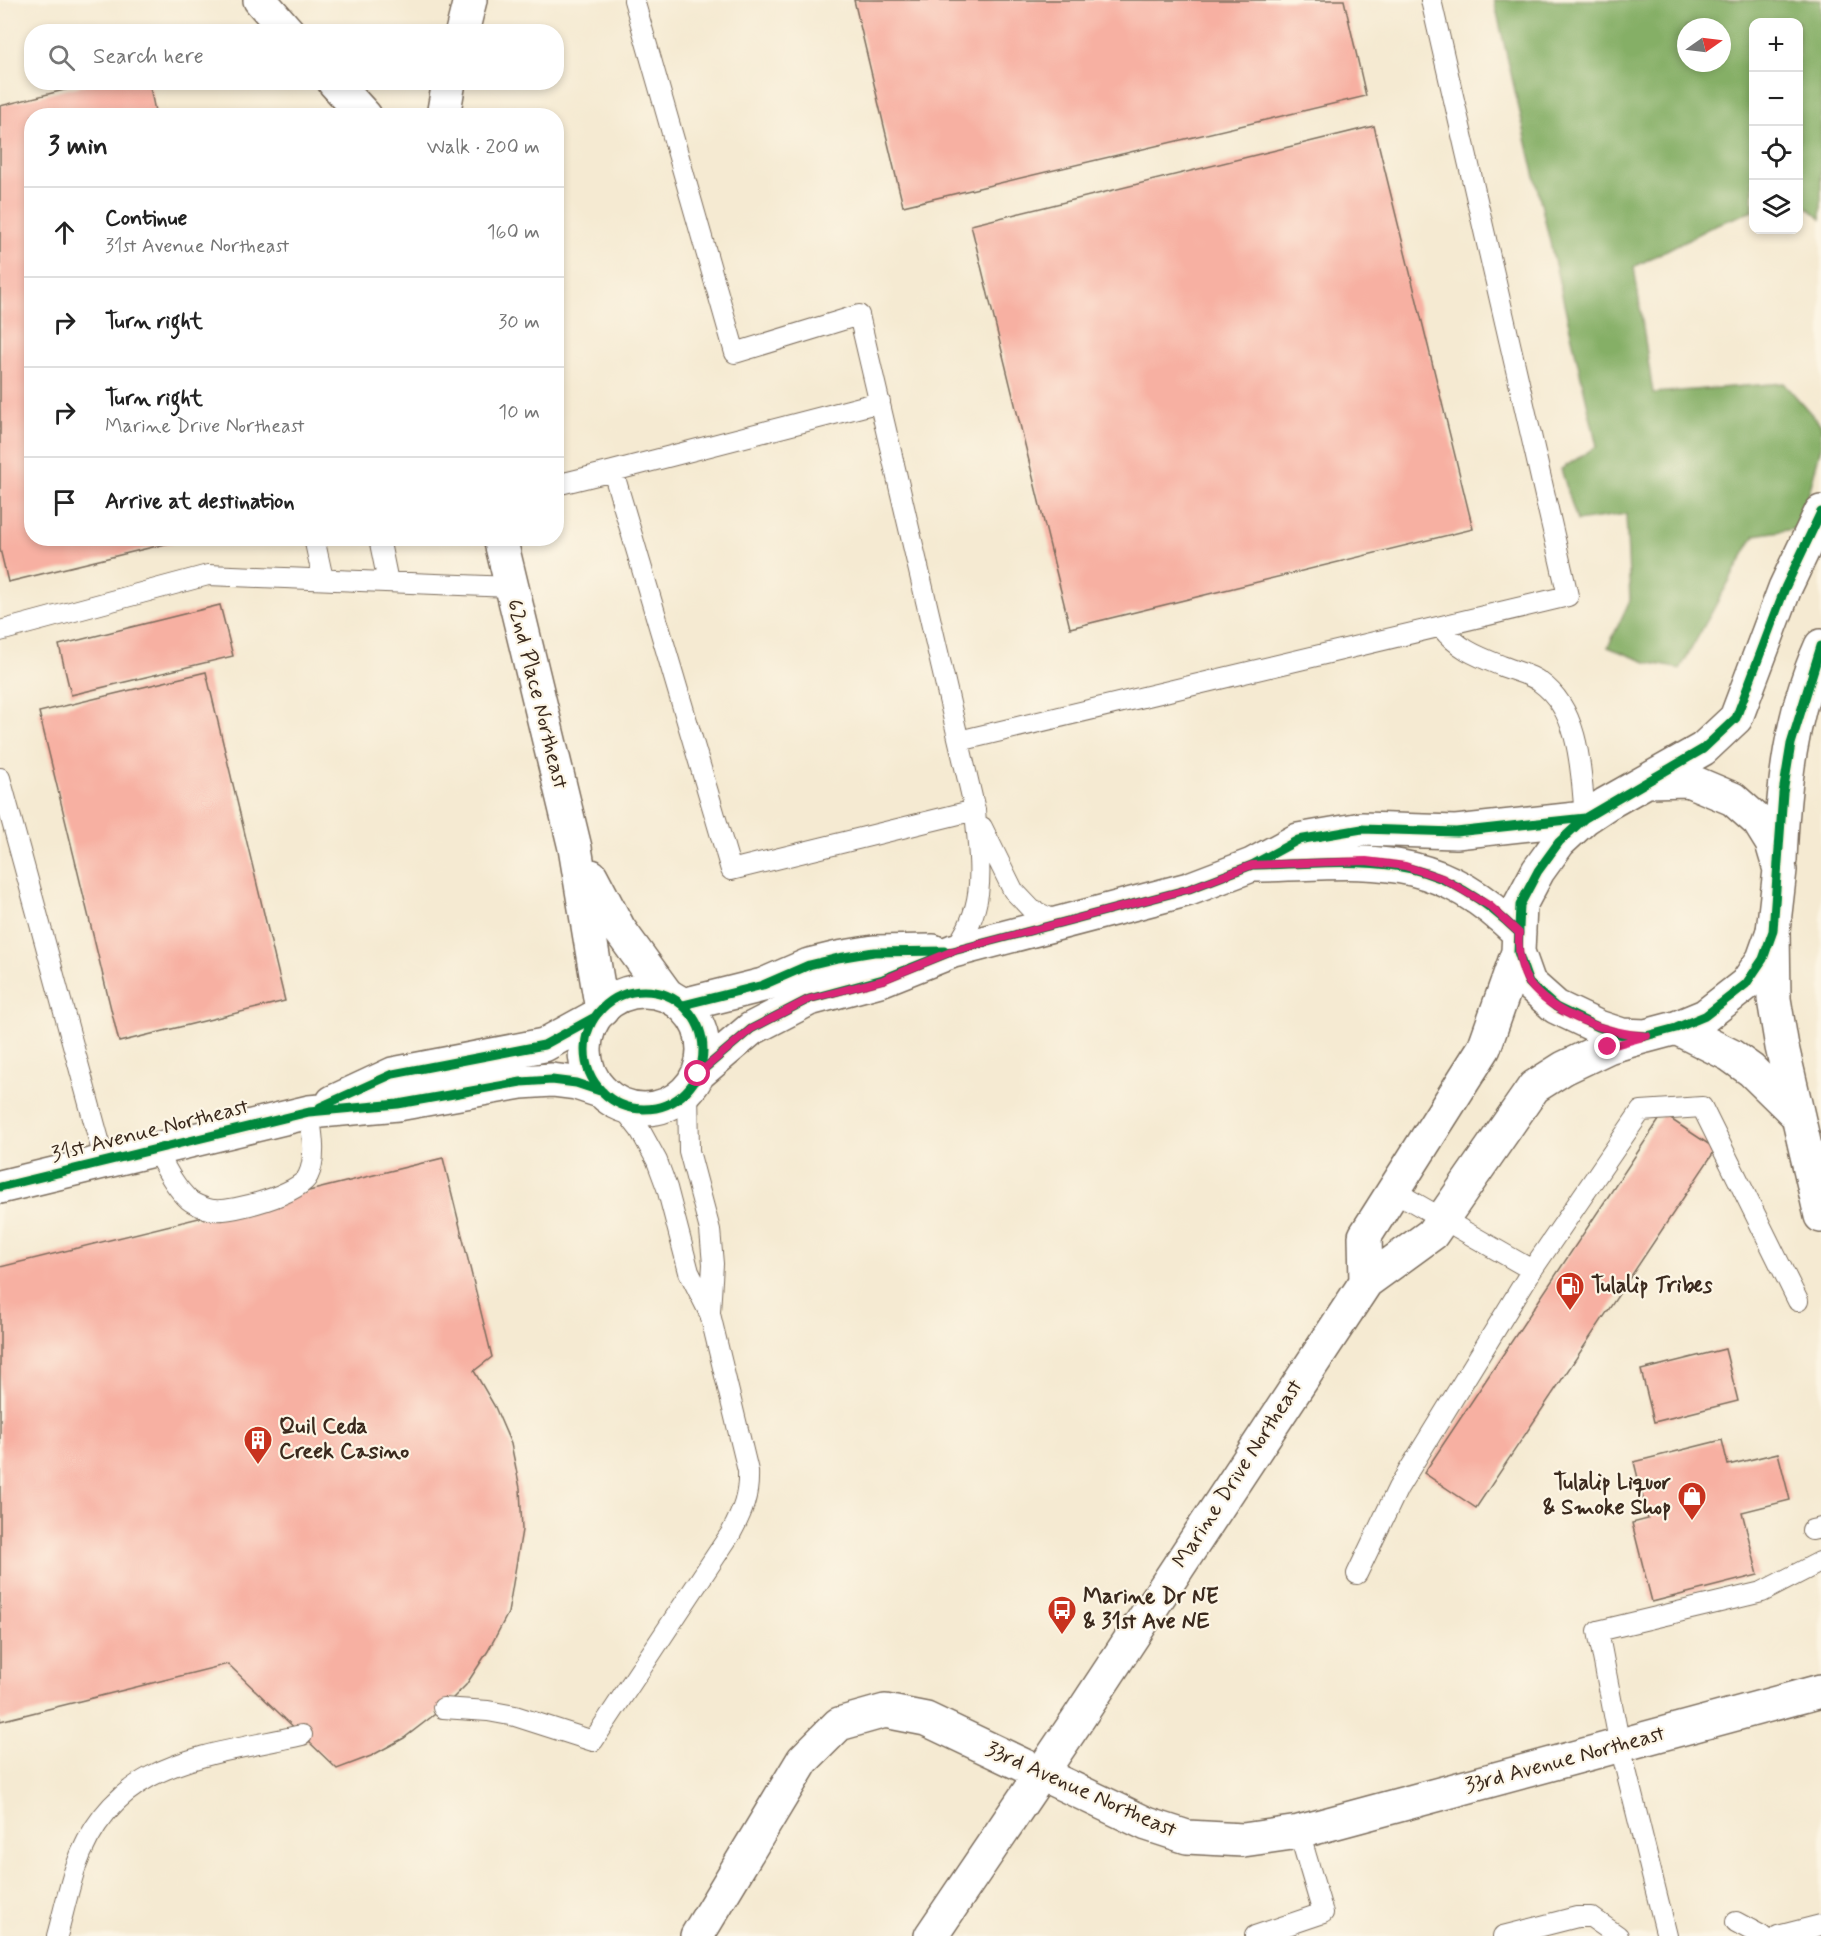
<!DOCTYPE html>
<html lang="en">
<head>
<meta charset="utf-8">
<style>
  body { margin:0; font-family:Mynerve,sans-serif; background:#f6f6f6; color:#222 }
  .controls { position:absolute; right:18px; top:18px; display:grid; overflow:hidden; border-radius:12px; box-shadow:0 3px 9px #0003 }
  .controls button { width:54px; height:54px; display:grid; place-items:center; padding:0; border:0; border-bottom:2px solid #e0e0e0; background:#fff; color:#222; font:30px sans-serif }
  .compass { position:absolute; left:1677px; top:18px; width:54px; height:54px; border-radius:50%; background:#fff; box-shadow:0 3px 9px #0003; rotate:76deg }
  .stop { position:absolute; width:18px; height:18px; margin:-14px; border:4px solid #db2777; border-radius:50%; background:#fff }
  .stop.end { background:#db2777; border-color:#fff; box-shadow:0 2px 6px #0008 }
  .list { margin:0; padding:0; list-style:none }
  h2 { display:flex; justify-content:space-between; align-items:center; height:78px; margin:0; padding:0 24px; font-size:26px }
  h2 small { font-size:20px; font-weight:400; color:#767676 }
  .list li { display:grid; grid-template-columns:39px 1fr auto; gap:18px; align-items:center; box-sizing:border-box; height:90px; padding:0 24px; border-top:2px solid #e0e0e0 }
  .list b { display:block; font-size:22px; white-space:nowrap }
  .list p { margin:0; font-size:20px; white-space:nowrap; color:#767676 }
  .list em { font-size:20px; font-style:normal; color:#767676 }
  .icon { flex:none; width:33px; height:33px; fill:none; stroke:currentColor; stroke-width:2; stroke-linecap:round; stroke-linejoin:round }
  .map { position:relative; flex:none; width:1821px; height:1936px; overflow:hidden }
  .search { position:absolute; background:#fff; box-shadow:0 3px 9px #0003; left:24px; top:24px; width:540px; height:66px; display:flex; align-items:center; gap:15px; box-sizing:border-box; padding:0 21px; border-radius:24px; color:#767676; font-size:22px }
  .panel { position:absolute; background:#fff; box-shadow:0 3px 9px #0003; left:24px; top:108px; width:540px; height:438px; border-radius:24px }
  .map>svg:first-child { display:block }
</style>
</head>
<body>
<div class="map">
<svg width="1821" height="1936" viewBox="0 0 1821 1936">
  <rect width="100%" height="100%" fill="#fcf5e5"/>
  <filter id="ink" filterUnits="userSpaceOnUse"><feTurbulence type="fractalNoise" baseFrequency=".0167" numOctaves="2"/><feDisplacementMap in="SourceGraphic" scale="12" xChannelSelector="R" yChannelSelector="G"/><feConvolveMatrix kernelMatrix="1 2 1 2 8 2 1 2 1" color-interpolation-filters="sRGB"/></filter>
  <filter id="wash" filterUnits="userSpaceOnUse"><feTurbulence type="fractalNoise" baseFrequency=".008" numOctaves="4" result="noise"/><feDisplacementMap in="SourceGraphic" scale="24" xChannelSelector="R" yChannelSelector="G"/><feGaussianBlur stdDeviation="1.35" result="paint"/><feColorMatrix in="noise" values="0 0 0 0 0 0 0 0 0 0 0 0 0 0 0 0 0 1.4 0 .05"/><feComposite in="paint" operator="in"/></filter>
  <g filter="url(#wash)">
    <rect width="100%" height="100%" fill="#f5ead2"/>
    <path fill="#85af66" stroke="#606c42" stroke-width="1.5" fill-rule="evenodd" d="M1494,0H1821V219L1799,200L1798,22H1754L1753,211L1717,224L1634,267L1653,393L1784,383L1821,425V447L1800,528L1755,535L1680,669L1646,662L1608,647L1630,600L1626,514L1577,521L1561,469L1597,446ZM1686,27H1722V63H1686Z"/>
    <g id="blocks">
      <path fill="#f7b0a2" d="M854,0H1344L1366,96L903,206Z
        M96,82H149L156,116H32V538L186,539L8,582L0,549V106Z
        M1374,126L1473,529L1070,628L971,225Z
        M220,605L233,656L71,695L59,645Z
        M206,672L285,1001L119,1042L39,712Z
        M1663,1114L1716,1149L1476,1508L1424,1473Z
        M443,1158L492,1357L474,1371L495,1407L511,1444L520,1488L522,1530L508,1613L488,1651L466,1685L443,1708L404,1738L371,1756L337,1769L228,1664L0,1721V1267Z
        M1725,1349L1738,1401L1654,1422L1641,1370Z
        M1722,1440L1728,1465L1778,1453L1790,1500L1742,1512L1758,1575L1652,1602L1632,1523L1648,1519L1634,1462Z"/>
    </g>
  </g>
  <g filter="url(#ink)">
    <use href="#blocks" fill-opacity="0" stroke="#7c6d5d" stroke-width="1.5"/>
    <g fill="none" stroke-linecap="round" stroke-linejoin="round">
      <g stroke="#7c6d5d" stroke-width="22">
        <path id="lane" d="M634,0L735,353L859,315L975,810C979,863 989,905 954,949
          M880,402L613,471L731,870L975,810
          M556,485L613,471
          M314,538L323,579
          M379,538L388,582
          M1441,627C1458,649 1477,656 1502,666C1514,671 1530,674 1540,682C1581,711 1581,773 1585,818
          M0,631L208,575L511,587
          M959,741L1568,596L1431,0
          M0,778L105,1162
          M982,827L1013,890L1032,910L1061,923
          M688,1089L689,1151L710,1230L713,1264L710,1312
          M156,1150C165,1167 174,1186 189,1200C194,1204 208,1210 214,1210C234,1212 299,1194 308,1176C317,1158 312,1132 309,1112
          M1394,1191L1532,1270
          M1812,1530L1821,1528
          M1357,1574L1398,1488L1532,1270L1641,1111L1702,1107L1798,1301
          M443,1708L488,1711L515,1716L593,1741L731,1533C743,1511 749,1495 748,1471L710,1314L689,1272L667,1188L657,1161L640,1130L620,1104
          M1736,1922L1762,1936
          M57,1936C63,1914 68,1891 75,1869C113,1759 204,1757 302,1735
          M1255,1936L1323,1913L1299,1832
          M1503,1936L1577,1917H1591L1618,1936
          M1667,1936L1620,1746L1598,1631L1762,1592L1820,1562
          M1778,1936L1821,1925"/>
      </g>
      <g stroke="#7c6d5d" stroke-width="36">
        <path id="street" d="M260,0L288,32
          M462,32L470,0
          M334,82L365,116
          M443,116L449,82
          M500,538L575,848L602,1010
          M591,876L619,929L667,995
          M1773,931L1774,999L1782,1047L1821,1216
          M1676,1028L1730,1055L1751,1070L1798,1116
          M697,1936L803,1760L839,1724L885,1711L926,1719L1147,1824L1187,1837L1243,1840L1299,1832L1821,1691"/>
      </g>
      <g stroke="#7c6d5d" stroke-width="36">
        <path id="secondary" d="M1648,781L1688,780L1733,799L1759,822L1772,843L1780,870L1773,931L1763,959L1746,984L1705,1016L1676,1028L1646,1036L1622,1035L1598,1027L1556,1007L1529,983L1518,952L1520,905L1538,871L1559,842L1585,818L1606,804L1703,749L1736,718L1785,588L1821,512
          M1780,860C1783,787 1791,713 1821,646
          M1256,865C1369,863 1431,847 1519,933
          M585 1050a59 59 0 1 1 118 0a59 59 0 1 1-118 0Z
          M683,1005L763,985L809,965L838,958L874,952L933,951
          M698,1074L751,1029L809,999L883,979L953,951L1189,889L1252,865L1298,840L1362,829L1456,832L1585,818
          M333,1102L393,1074L544,1045L595,1017
          M0,1187L309,1112L398,1104L521,1082L552,1080L576,1083L603,1092
          M1366,1282L1365,1236L1484,1048L1518,952
          M931,1936L1076,1722L1366,1282L1432,1234L1534,1087L1564,1068L1608,1047L1646,1036"/>
      </g>
      <use href="#lane" stroke="#fff" stroke-width="20"/>
      <use href="#street" stroke="#fff" stroke-width="33"/>
      <use href="#secondary" stroke="#fff" stroke-width="33"/>
      <g stroke="#fcf5e5" stroke-width="13">
        <path id="cycleway" d="M1821,512L1785,588L1736,718L1703,749L1585,818L1559,842L1538,871L1520,905L1518,952L1529,983L1556,1007L1598,1027L1622,1035L1646,1036L1676,1028L1705,1016L1746,984L1763,959L1773,931L1783,793L1791,744L1821,646
          M1255,865C1368,863 1430,847 1519,933
          M585 1050a59 59 0 1 1 118 0a59 59 0 1 1-118 0Z
          M683,1005L763,985L809,965L838,958L874,952L944,951
          M698,1074L751,1029L809,999L883,979L953,951L1189,889L1252,865L1298,840L1362,829L1456,832L1585,818
          M320,1107L393,1074L544,1045L595,1017
          M0,1187L309,1112L398,1104L521,1082L552,1080L576,1083L603,1092"/>
      </g>
      <use href="#cycleway" stroke="#00873e" stroke-width="9"/>
    </g>
  </g>
  <g fill="none" stroke-linecap="round" stroke-linejoin="round" filter="url(#ink)">
    <path stroke="#db2777" stroke-width="8" d="M698,1074L751,1029L809,999L883,980L953,951L1189,889L1252,865L1366,861L1405,866L1442,878L1490,906L1519,933C1518,949 1520,969 1529,983C1552,1015 1610,1034 1647,1036L1608,1047"/>
  </g>
  <defs>
    <g id="fuel-pin" transform="scale(1.5)"><path d="M0 17L-7.5 6A9.5 9.5 0 1 1 7.5 6Z" fill="#c8321e" stroke="#fcf5e5"/><path d="M-5.5-6h7V0h2V4h1.3V-2.5L3-4.5l.8-.8L6-3V5H2.5V1h-1V6h-7ZM-4.2-4.7v3.2H.2V-4.7Z" fill="#fff"/></g>
    <g id="building-pin" transform="scale(1.5)"><path d="M0 17L-7.5 6A9.5 9.5 0 1 1 7.5 6Z" fill="#c8321e" stroke="#fcf5e5"/><path d="M-4-6H4V6H1V3H-1V6H-4ZM-2.5-4.3h1.7v1.8h-1.7ZM.8-4.3h1.7v1.8H.8ZM-2.5-1h1.7V.8h-1.7ZM.8-1h1.7V.8H.8Z" fill="#fff"/></g>
    <g id="shop-pin" transform="scale(1.5)"><path d="M0 17L-7.5 6A9.5 9.5 0 1 1 7.5 6Z" fill="#c8321e" stroke="#fcf5e5"/><path d="M-5-2.5h2.3a2.7 3.5 0 0 1 5.4 0H5L5.5 6h-11ZM-1.5-2.5h3a1.5 2.3 0 0 0-3 0Z" fill="#fff"/></g>
    <g id="bus-pin" transform="scale(1.5)"><path d="M0 17L-7.5 6A9.5 9.5 0 1 1 7.5 6Z" fill="#c8321e" stroke="#fcf5e5"/><path d="M-5-6H5V4H4V6H2V4H-2V6H-4V4H-5ZM-3.5-4V0h7V-4ZM-3.5 1.2v1.5H-2V1.2ZM2 1.2v1.5H3.5V1.2Z" fill="#fff"/></g>
  </defs>
  <g fill-rule="evenodd">
    <use href="#fuel-pin" x="1570" y="1286"/>
    <use href="#building-pin" x="258" y="1440"/>
    <use href="#shop-pin" x="1692" y="1496"/>
    <use href="#bus-pin" x="1062" y="1610"/>
  </g>
  <g text-anchor="middle" dominant-baseline="central" stroke-width="4.5" stroke-linejoin="round" paint-order="stroke">
    <g font-size="22" fill="#3b2a1e" stroke="#fcf5e5">
      <text transform="translate(537 694) rotate(76)">62nd Place Northeast</text>
      <text transform="translate(150 1131) rotate(-14)">31st Avenue Northeast</text>
      <text transform="translate(1238 1474) rotate(-57)">Marine Drive Northeast</text>
      <text transform="translate(1565 1760) rotate(-15)">33rd Avenue Northeast</text>
      <text transform="translate(1081 1790) rotate(24)">33rd Avenue Northeast</text>
    </g>
    <g font-size="22" font-weight="bold" fill="#3b2a1e" stroke="#fcf5e5" text-anchor="start">
      <text x="1591" y="1286">Tulalip Tribes</text>
      <text x="279" y="1427">Quil Ceda<tspan x="279" dy="25">Creek Casino</tspan></text>
      <text x="1671" y="1483" text-anchor="end">Tulalip Liquor<tspan x="1671" dy="25">&amp; Smoke Shop</tspan></text>
      <text x="1083" y="1597">Marine Dr NE<tspan x="1083" dy="25">&amp; 31st Ave NE</tspan></text>
    </g>
  </g>
</svg>
<div class="controls">
<button>+</button>
<button>−</button>
<button><svg class="icon" aria-label="locate" viewBox="0 0 24 24"><circle cx="12" cy="12" r="6"/><path d="M12 2v4M12 18v4M2 12h4M18 12h4"/></svg></button>
<button><svg class="icon" aria-label="layers" viewBox="0 0 24 24"><path d="M12 4l9 5-9 5-9-5zM3 14l9 5 9-5"/></svg></button>
</div>
<svg class="compass" viewBox="-18 -18 36 36"><path d="M0-13l5 13h-10z" fill="#e53935"/><path d="M0 13l5-13h-10z" fill="#767676"/></svg>
<div class="stop" style="left:698px;top:1074px"></div>
<div class="stop end" style="left:1608px;top:1047px"></div>
<div class="search"><svg class="icon" aria-label="search" viewBox="0 0 24 24"><circle cx="10" cy="10" r="6"/><path d="M15 15l6 6"/></svg>Search here</div>
<section class="panel">
<h2>3 min<small>Walk · 200 m</small></h2>
<ul class="list">
<li><svg class="icon" aria-label="ahead" viewBox="0 0 24 24"><path d="M12 20V5M6 11l6-6 6 6"/></svg><div><b>Continue</b><p>31st Avenue Northeast</p></div><em>160 m</em></li>
<li><svg class="icon" aria-label="right" viewBox="0 0 24 24"><path d="M7 20v-9h11M14 6l5 5-5 5"/></svg><div><b>Turn right</b></div><em>30 m</em></li>
<li><svg class="icon" aria-label="right" viewBox="0 0 24 24"><path d="M7 20v-9h11M14 6l5 5-5 5"/></svg><div><b>Turn right</b><p>Marine Drive Northeast</p></div><em>10 m</em></li>
<li><svg class="icon" aria-label="arrive" viewBox="0 0 24 24"><path d="M6 21V4h12l-3 4 3 4H6"/></svg><div><b>Arrive at destination</b></div></li>
</ul>
</section>
</div>
</body>
</html>
